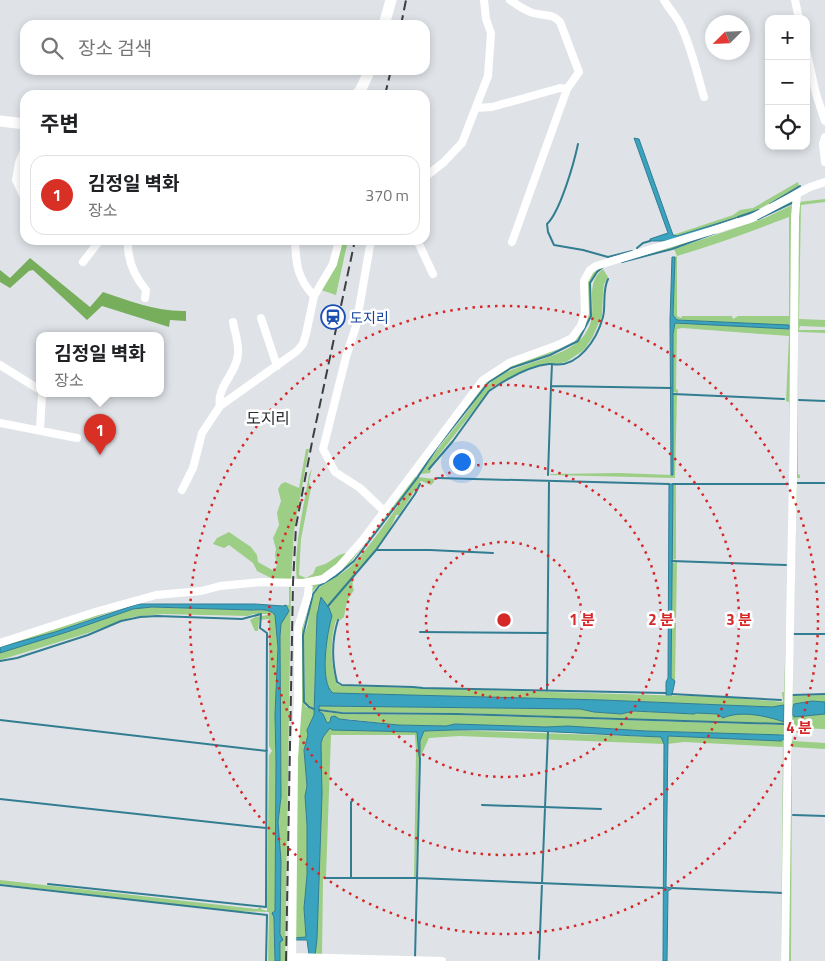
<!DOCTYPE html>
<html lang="ko">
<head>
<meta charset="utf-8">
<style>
  body { margin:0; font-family:"Titillium Web","Noto Sans KR",sans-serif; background:#f6f6f6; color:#202124 }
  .controls { position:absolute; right:15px; top:15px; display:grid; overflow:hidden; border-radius:10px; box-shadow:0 2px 8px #0003 }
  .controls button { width:45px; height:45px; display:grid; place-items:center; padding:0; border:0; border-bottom:1px solid #e0e0e0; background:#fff; color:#202124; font:25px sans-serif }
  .compass { position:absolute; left:705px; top:15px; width:45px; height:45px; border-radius:50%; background:#fff; box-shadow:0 2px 8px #0003; rotate:246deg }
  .you { position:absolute; left:461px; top:461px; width:18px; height:18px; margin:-12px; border:4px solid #fff; border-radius:50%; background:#1a73e8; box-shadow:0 0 0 8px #1a73e833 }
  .badge { display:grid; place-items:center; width:32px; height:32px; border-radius:50%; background:#d93025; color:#fff; font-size:16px; font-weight:700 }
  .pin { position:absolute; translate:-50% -41px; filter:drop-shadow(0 1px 2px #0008) }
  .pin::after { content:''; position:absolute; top:26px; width:18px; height:15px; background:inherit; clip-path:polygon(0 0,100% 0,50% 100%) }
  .popup { position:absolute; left:36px; top:332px; width:128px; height:65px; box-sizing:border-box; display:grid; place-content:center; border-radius:10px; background:#fff; filter:drop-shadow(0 1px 4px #0005); font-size:16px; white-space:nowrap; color:#757577 }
  .popup b { font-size:19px; color:#202124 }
  .popup::after { content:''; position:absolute; left:50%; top:100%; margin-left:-10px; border:10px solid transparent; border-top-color:#fff }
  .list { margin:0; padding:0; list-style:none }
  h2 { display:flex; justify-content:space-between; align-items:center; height:65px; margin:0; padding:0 20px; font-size:21px }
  h2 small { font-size:16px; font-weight:400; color:#757577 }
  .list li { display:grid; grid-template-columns:32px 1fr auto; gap:15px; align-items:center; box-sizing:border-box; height:80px; margin:0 10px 10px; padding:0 10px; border:1px solid #e0e0e0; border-radius:15px }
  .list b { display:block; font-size:19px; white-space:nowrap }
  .list p { margin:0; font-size:16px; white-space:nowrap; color:#757577 }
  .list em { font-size:16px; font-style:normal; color:#757577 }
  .icon { flex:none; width:28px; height:28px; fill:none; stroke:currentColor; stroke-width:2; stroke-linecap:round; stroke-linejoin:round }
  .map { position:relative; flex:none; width:825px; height:961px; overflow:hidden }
  .search { position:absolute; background:#fff; box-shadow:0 2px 8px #0003; left:20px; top:20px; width:410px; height:55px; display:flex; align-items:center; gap:12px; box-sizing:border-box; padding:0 18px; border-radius:15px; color:#757577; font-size:19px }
  .panel { position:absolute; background:#fff; box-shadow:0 2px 8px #0003; left:20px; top:90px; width:410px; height:155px; border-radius:15px }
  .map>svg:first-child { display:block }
</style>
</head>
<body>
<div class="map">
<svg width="825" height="961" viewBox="0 0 825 961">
  <rect width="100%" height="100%" fill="#dfe3e8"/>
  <path fill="#9cce86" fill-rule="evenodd" d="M798,182L799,186L763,207L748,214L676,236L673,235L733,215L740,210L753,208Z
    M825,199V202L801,205L799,319L825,320V327L800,326L799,330H825V333L798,332V474L800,475V478H795L798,200L799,202Z
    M792,200L794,202L791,478H789V402L786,401L789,336L682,328L677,329L676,389L678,390V393L673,392V334L675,323L789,326L677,320L673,315L675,257L677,256L674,249L765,218L792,205L794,202L763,216L672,248L601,268L590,282V316L577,340L549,354L513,367L489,381L442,440L418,473H417L477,389L495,373L580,331C583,310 581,284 597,269L665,247ZM789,217V316H738L733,319L732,316H682L681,318L677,316V256C715,245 752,231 789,217Z
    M343,240H348L336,295L321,290C333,273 339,261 343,240Z
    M603,269L608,277L604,284L603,293L602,316L592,338L584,350L566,362L557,364H544L529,369L492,387L428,469L431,470L430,473L421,474C433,453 449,435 464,416C475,402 484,386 499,376C523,362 563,358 582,338C604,313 580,288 603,269Z
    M673,395H677L675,478L550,475V474L620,473L673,475Z
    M306,449H309L294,531L291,581H277L257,571L253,563L229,545L224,548L213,544L217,538L229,532L251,547L257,555L258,562L274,571L277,565L275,555L276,549L273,538L279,525L277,513L281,501L278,489L281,484L285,482L299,488Z
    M312,468L309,482L311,488L301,539L299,575L306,578L313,574L316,567C319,566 322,565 325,564C334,560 338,552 350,553L321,578L297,580C293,552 304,504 309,475Z
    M414,477H417L349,564C337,575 316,582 311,595L303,629V702L306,707L314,710V715L307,730L308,735L304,750L307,786L305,796L307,825V875L304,908L306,937L294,938L300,633L311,586L323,580Z
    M418,477L434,479V482L431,485L421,481L399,515H396C393,528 367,562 356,571L357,573C353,578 351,584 354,590L347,601L344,617L339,621L336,620C330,639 330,665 337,684L342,686L724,697L783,702L782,692H784L786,631L788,606L783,961H781L783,747L684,742L667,744L668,736L781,741L783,734L776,735L646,731L568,726L546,727L455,724L446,726L398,725L347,719H339L327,723L323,714L319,711L343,714L458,715L784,725L785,724L458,713L343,712L319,709V706L580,709L594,712L621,714L634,711L693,714L696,713L717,714L723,718C740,710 767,715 784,721V705L772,707L602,700L333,693L329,690C322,667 324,639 332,616L326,604L318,606L317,615L314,708L307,705L305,702L304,634C311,623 307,605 314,594C322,581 340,577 351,566C376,540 396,507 418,477Z
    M795,482H797L792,696L825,695V702L812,701L795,704L792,708L815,714H825V729L794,728L791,738L793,741L825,743V749L792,747L791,961H788Z
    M673,484H676V559L672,560Z
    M677,562L675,681L671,678L672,563Z
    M289,586H291L285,961H280L281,861L278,822L281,797L280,636L281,624L289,611L286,605H289Z
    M125,607L55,632L0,647V645L103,612Z
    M152,607L251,610C259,610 268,608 275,615L278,648L275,749L276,763L275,911L272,916L274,918L275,961H268L269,912L234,911L0,884V880L257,909L261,907V909L267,911L269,755L272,751L269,746V619L259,620L258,631H255L250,620L255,617L268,615V614H253L248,616L163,614L132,617L88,633L0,660V653L67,632L133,609Z
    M330,727L332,730L417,732L419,758L416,877H414L416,751L415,735H331L326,876L324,877L323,879L322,955L315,956L317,939L321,743L323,737Z
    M447,730L661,737L664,744L459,736L429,738L420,758V741L424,731Z"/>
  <path fill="#77ae5c" d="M30,258L90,307L103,292C129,301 158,312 186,311V321L170,320L169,327L102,306L87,320L33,270L29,271L10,288L0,282V270L10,278Z"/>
  <path fill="#3aa3bf" stroke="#327d91" d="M634,138L639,139L673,235L677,236L738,217L671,241H650V239L668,233Z
    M672,257H675L673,315L677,320L789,325V329L675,323L673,334V475H671L670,320Z
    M669,484H673L671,678L675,681L672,695H666V682L668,678Z
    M321,597L329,608L332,616C327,632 319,683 333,693L602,700L772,707L784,705V722C767,716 740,710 723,718L717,714L696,713L694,714L634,711L621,714L594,712L580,709L319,706V711L323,714L327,723L330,722L331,717L335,716L339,719L398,725L446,726L455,724L546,727L568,726L646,731L784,735V739L781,741L668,736L666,887L673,888L668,891L667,961H663L664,744L661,737C583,734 503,727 424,731L420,741V758L419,757L417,732L332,730L330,728L323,737L321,743L322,794L317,939L315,956L309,955L307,940H295L294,938L306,937L304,908L307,875V825L305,796L307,786L304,750L308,735L307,730L314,715L317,615Z
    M138,604H255L283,606L286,605L289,611L281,624L280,636L281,797L278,822L281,861L280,934L283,940L280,942V961H275L274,918L272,913L275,911L276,763L275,714L278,648L275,615C269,608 259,610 251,610L152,607L133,609L67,632L0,653V647L55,632Z
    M812,701L825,702V714L794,717C791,712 792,709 794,704Z"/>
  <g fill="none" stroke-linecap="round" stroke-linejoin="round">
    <path stroke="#327d91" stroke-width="2" d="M578,144C574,163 560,212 547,224L548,232L554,245L583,250L608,257L632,251
      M770,204L800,186
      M738,217L759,210
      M758,219L792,203
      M637,248L643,243L650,241
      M622,262L672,249L715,233
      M552,364C578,369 597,339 603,317C606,305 602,291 608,279
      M673,394L784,399
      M799,400L825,401
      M429,469L453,441L489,391C505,380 529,366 549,364H552L551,386
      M548,475L551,386L671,388
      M437,478L669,484
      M797,483H825
      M673,484H788
      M376,550H430L493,553
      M672,561L786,565
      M328,606L376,550L415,494L420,484
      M338,620C332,639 332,662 337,682L342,685L413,687L423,688L666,693
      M420,632L548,633
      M794,634H825
      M0,661L17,658L88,635L121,621L140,617L157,616L242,619L261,614L260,628L267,633L266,907L48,884
      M547,691L549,481
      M672,694L781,700
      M793,695L825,694
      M314,709L309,707L304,702L303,635L313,594L319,586L336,576L354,561L417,478L438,446L489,382L511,368L550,355L578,341L591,316L590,283L597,272L603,267
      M319,710L342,713L457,714L784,724
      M0,720L267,751
      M0,799L266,828
      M482,805L601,809
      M793,815L825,816
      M351,877V802L353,800
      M325,878H417L664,888
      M0,885L267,915L266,961
      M673,888L783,893
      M415,958L420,758
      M539,959L548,732"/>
    <path stroke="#fff" stroke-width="8" d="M510,0C517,5 524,10 533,13C543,16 552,13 560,22L579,72L567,89L512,242
      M664,0C669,9 677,17 681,26C692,49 697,74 704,97
      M795,0L799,19
      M806,49L816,94L825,121
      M476,108L492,107L560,88L567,89
      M825,137L823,144L825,162
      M25,148L19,163L16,180L25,199
      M425,177L444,162L462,143L488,76L491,33L486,19L484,0
      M128,240C127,259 134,276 146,290L145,298
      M295,240C296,264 297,278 314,296
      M371,240L356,326L346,357L323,449L335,472L360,488L384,511
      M417,240L433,274
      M83,262L100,240
      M261,318L277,366
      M0,365L40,390
      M220,406C216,387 237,373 238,354C239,343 235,333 233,322
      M0,423L77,438
      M40,430L42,394
      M182,490L193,468L202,433L220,406L297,351L303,344L306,334L314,296L333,264L339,240
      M0,643L95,612L156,595L201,591L220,586L261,582L303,583L323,579L339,567L362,541L483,380L509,363L558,345L572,338L581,326L585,313L584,281L590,270L596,266L750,219L810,187L825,182
      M292,957L442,961
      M292,961L294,758L298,703V628L308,595L309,583
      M785,961L788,724L793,479L795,217L797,194"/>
    <path stroke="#fff" stroke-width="11" d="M384,25L391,0
      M356,95L360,91L370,70
      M0,121L25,124"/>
    <path stroke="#3d3f42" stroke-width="2" stroke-dasharray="10 5" stroke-linecap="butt" d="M401,25L406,0
      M385,95L391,70
      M286,961L293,583L296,526L313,437L355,240"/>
  </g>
  <g fill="none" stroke="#d62828" stroke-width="2.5" stroke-dasharray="2.5 5">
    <circle cx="504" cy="620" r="78"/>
    <circle cx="504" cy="620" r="157"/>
    <circle cx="504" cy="620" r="235"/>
    <circle cx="504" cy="620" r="314"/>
  </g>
  <defs>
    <g id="station-ring" transform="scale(1.25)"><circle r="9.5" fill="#fff" stroke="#1a4fb4" stroke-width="1.5"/><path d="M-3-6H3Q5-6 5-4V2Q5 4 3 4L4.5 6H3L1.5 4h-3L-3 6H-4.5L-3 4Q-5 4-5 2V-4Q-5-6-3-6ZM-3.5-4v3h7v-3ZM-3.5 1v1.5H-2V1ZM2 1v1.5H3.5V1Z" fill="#1a4fb4"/></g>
  </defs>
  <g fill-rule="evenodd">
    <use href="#station-ring" x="333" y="317"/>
  </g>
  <g text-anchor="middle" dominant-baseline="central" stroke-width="5" stroke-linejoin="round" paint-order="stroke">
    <g font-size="14" fill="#164399" stroke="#fff" text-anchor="start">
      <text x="350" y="317">도지리</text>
    </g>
    <g font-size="16" fill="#2a2d30" stroke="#fff">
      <text x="268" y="418">도지리</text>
    </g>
  </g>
  <circle cx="504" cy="620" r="8" fill="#d62828" stroke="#fff" stroke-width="2.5"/>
  <g font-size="15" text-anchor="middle" font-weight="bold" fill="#d62828" stroke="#fff" stroke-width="5" stroke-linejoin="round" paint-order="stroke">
    <text x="582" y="625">1 분</text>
    <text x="661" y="625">2 분</text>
    <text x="739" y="625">3 분</text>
    <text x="799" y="733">4 분</text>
  </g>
</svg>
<div class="controls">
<button>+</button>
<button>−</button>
<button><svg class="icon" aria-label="locate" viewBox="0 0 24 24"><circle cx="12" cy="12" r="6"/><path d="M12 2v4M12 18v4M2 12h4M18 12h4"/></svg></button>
</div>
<svg class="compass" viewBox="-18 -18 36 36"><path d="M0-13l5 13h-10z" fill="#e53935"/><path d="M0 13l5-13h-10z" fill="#757577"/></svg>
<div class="you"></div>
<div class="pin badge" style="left:100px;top:455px">1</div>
<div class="popup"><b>김정일 벽화</b>장소</div>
<div class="search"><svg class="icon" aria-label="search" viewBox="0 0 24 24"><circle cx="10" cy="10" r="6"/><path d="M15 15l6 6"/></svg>장소 검색</div>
<section class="panel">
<h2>주변<small></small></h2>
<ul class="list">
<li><span class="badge">1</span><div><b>김정일 벽화</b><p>장소</p></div><em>370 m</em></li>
</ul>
</section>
</div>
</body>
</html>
